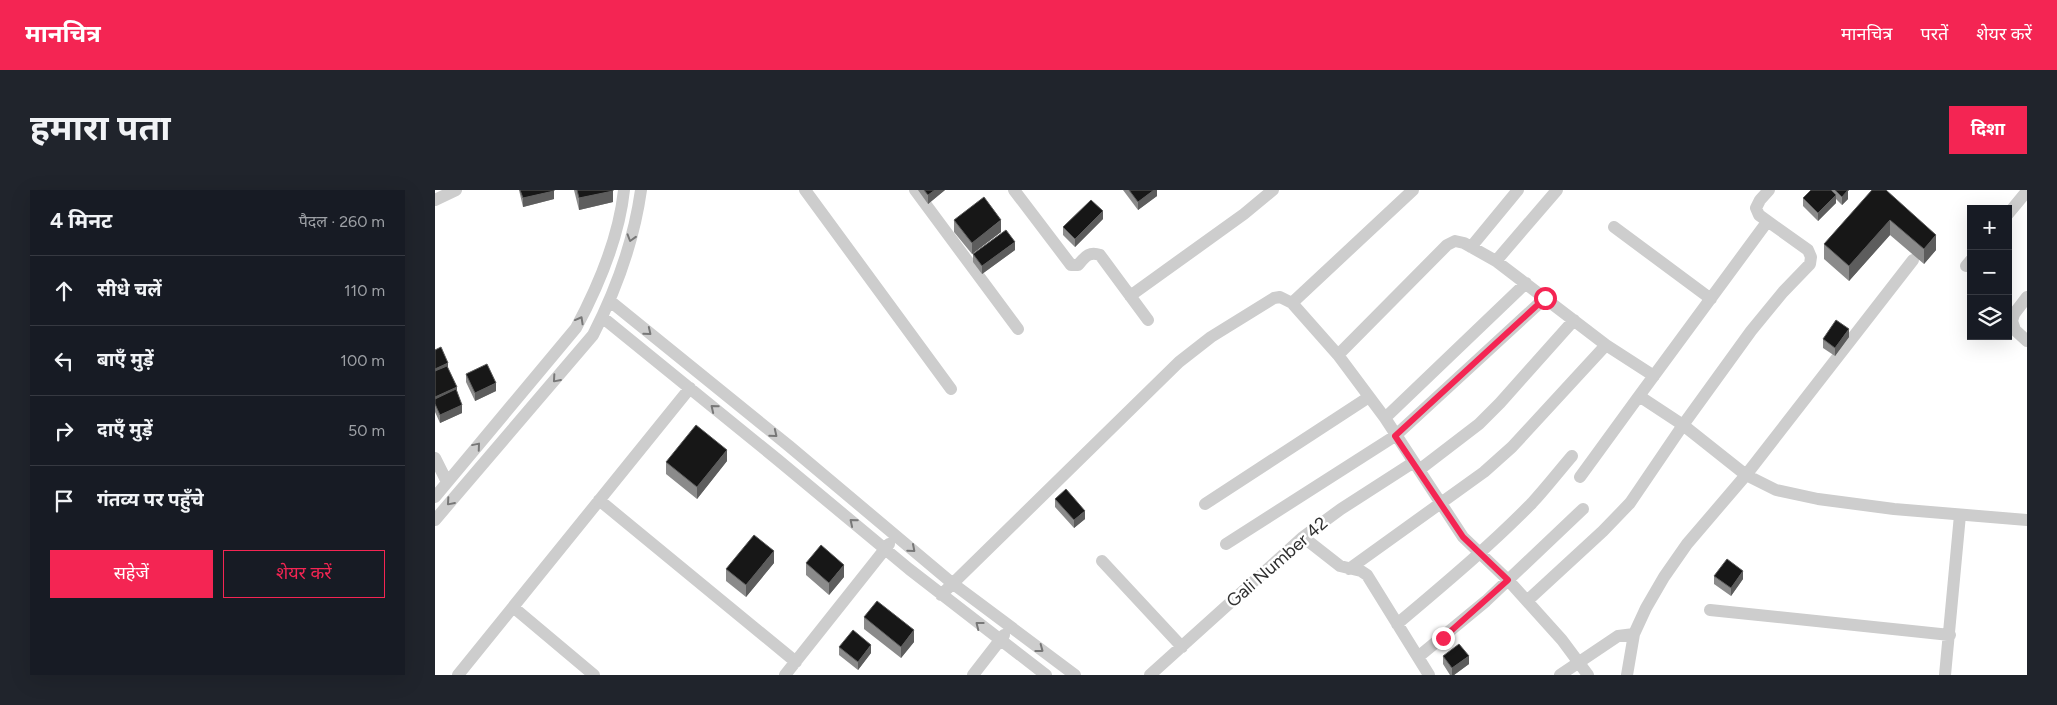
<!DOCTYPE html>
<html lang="hi">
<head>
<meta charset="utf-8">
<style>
  body { margin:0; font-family:Figtree,"Noto Sans Devanagari",sans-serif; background:#20242c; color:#f1f3f6 }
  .controls { position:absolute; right:15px; top:15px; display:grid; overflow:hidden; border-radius:0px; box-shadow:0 5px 20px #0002 }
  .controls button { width:45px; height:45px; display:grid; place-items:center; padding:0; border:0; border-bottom:1px solid #363941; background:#171b24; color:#f1f3f6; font:25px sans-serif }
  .stop { position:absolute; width:15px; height:15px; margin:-11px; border:4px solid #f42553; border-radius:50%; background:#fff }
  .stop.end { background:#f42553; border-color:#fff; box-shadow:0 1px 5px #0008 }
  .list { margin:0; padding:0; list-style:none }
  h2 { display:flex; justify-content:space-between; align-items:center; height:65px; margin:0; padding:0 20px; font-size:21px }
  h2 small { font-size:16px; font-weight:400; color:#9ea1a6 }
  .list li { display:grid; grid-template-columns:32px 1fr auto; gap:15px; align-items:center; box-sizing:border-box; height:70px; padding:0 20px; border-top:1px solid #363941 }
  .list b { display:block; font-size:19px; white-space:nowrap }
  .list em { font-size:16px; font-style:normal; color:#9ea1a6 }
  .actions { display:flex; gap:10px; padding:15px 20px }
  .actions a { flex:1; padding:11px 0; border:1px solid #f42553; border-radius:0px; text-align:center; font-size:18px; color:#f42553 }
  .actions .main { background:#f42553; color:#fff }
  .icon { flex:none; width:28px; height:28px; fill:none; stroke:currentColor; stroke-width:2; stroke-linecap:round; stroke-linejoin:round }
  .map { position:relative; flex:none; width:1592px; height:485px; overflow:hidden; border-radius:0px }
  header { display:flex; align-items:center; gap:30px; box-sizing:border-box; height:70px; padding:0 25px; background:#f42553; color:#fff }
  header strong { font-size:24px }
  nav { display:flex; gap:28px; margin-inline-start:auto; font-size:18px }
  .intro { display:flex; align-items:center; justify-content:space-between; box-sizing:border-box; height:120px; padding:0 30px }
  h1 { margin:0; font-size:35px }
  .button { padding:12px 22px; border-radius:0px; background:#f42553; color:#fff; font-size:18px; font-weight:700 }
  main { display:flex; gap:30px; padding:0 30px }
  aside { flex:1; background:#171b24; border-radius:0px; box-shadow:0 5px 20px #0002 }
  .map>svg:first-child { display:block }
</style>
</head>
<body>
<header>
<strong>मानचित्र</strong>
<nav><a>मानचित्र</a><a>परतें</a><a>शेयर करें</a></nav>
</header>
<div class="intro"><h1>हमारा पता</h1><a class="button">दिशा</a></div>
<main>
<aside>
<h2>4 मिनट<small>पैदल · 260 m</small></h2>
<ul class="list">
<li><svg class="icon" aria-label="ahead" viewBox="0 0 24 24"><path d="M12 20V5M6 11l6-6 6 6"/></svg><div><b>सीधे चलें</b></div><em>110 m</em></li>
<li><svg class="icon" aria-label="left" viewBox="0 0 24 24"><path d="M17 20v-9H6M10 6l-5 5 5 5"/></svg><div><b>बाएँ मुड़ें</b></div><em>100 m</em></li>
<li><svg class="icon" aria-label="right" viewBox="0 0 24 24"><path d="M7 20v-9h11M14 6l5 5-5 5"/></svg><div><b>दाएँ मुड़ें</b></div><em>50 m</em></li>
<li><svg class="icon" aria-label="arrive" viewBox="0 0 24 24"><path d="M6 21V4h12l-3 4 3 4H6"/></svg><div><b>गंतव्य पर पहुँचे</b></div></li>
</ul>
<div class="actions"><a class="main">सहेजें</a><a>शेयर करें</a></div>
</aside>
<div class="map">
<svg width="1592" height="485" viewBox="0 0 1592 485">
  <rect width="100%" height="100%" fill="#fff"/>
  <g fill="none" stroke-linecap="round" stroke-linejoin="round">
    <path stroke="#cdcdcd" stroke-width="12" d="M370,0L516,199
      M480,0L583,139
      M579,0L636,75H643C650,67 654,61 665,65L713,130
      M0,10L21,0
      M1573,24L1592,1
      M1179,37L1276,109
      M1036,57L1083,0
      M1478,70L1311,285L1341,300L1383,309L1459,319L1592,330
      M1061,71L1122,0
      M1531,76L1536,70
      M695,106L809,24L838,0
      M1592,107L1579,124L1577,131L1580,140L1592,151
      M175,111L354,256L517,393L640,485
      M857,113L978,0
      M167,127L343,270L474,379L611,485
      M903,165L1012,55L1020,51L1029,53L1061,71L1171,155
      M950,228L1091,93
      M0,268L12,292
      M984,280L1044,234L1065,213L1139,130
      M1145,287L1204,206
      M0,307L141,138C164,95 184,48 189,0
      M164,310L361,472
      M770,314L934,207
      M0,330L158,145C181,100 199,50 206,0
      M868,347L905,376L926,381L932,385L994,485
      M791,354L960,246L1110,108
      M667,371L747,457
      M914,379L1049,282L1077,257L1171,155L1219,186
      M506,405L744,172L776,147L839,108L845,107L857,113L903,165L950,228L1028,347L1073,390L1127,450L1153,485
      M1092,411L1168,341L1195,313L1248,235L1204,206L1332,32
      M78,417L159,485
      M1275,420L1515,445
      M962,434C1008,395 1055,356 1097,313C1111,298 1124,281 1137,266
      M983,467L1051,411L1148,319
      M23,485L255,198
      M350,485L454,354
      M538,485L569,445
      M715,485L868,347L906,319L979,272
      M1125,485L1183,446L1199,444
      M1192,485L1199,444L1211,418L1229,387L1252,354L1311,285L1248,235L1316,141L1348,102L1375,74L1376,67L1373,60L1324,25L1321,18L1325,10L1334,0
      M1510,485L1525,325"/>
  </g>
  <path fill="#8b8b8b" d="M84,0H119V9L88,17Z
    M139,0H178V12L144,20Z
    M483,0H510L493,14Z
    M688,0H722V6L703,20Z
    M1376,0H1414L1413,1V9L1407,15L1401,9V13L1383,31L1368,16V8Z
    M1437,0L1501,60L1489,74L1455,45L1414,91L1389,69V54Z
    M668,29L640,57L628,45V37Z
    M519,30L566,42L537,64L519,42Z
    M580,60L547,84L538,72V64Z
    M1414,147L1400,166L1388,158V149Z
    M0,160L13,178L22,201L27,223L5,233L0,222Z
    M31,184L61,201L40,211L31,192Z
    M292,271L262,309L231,284V272Z
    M620,309L650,329L639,338L620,317Z
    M339,373L311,407L291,391V379Z
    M371,373L409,387L394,405L371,385Z
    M1279,386L1308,389L1296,406L1279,394Z
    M429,427L479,452L466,468L429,439Z
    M404,457L436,463L423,480L404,465Z
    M1008,466L1034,474L1019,485H1015L1008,474Z"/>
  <path fill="#5d5d5d" d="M500,0H510L493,14V5Z
    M719,0H722V6L703,20V12Z
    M1413,0H1414L1413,1V9L1407,15V7Z
    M119,1V9L88,17V8Z
    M178,1V12L144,20V8Z
    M1401,5V13L1383,31V23Z
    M668,21V29L640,57V49Z
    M566,30V42L537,64V53Z
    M1455,30V45L1414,91V76Z
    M1501,45V60L1489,74V59Z
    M580,52V60L547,84V76Z
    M1414,139V147L1400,166V158Z
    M13,173V181L0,187V179Z
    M61,193V201L40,211V203Z
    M22,197V205L0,214V207Z
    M27,215V223L5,233V225Z
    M292,260V271L262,309V297Z
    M650,321V329L639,338V330Z
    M339,361V373L311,407V395Z
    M409,375V387L394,405V393Z
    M1308,381V389L1296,406V398Z
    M479,440V452L466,468V457Z
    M436,455V463L423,480V472Z
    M1034,466V474L1019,485H1017V478Z"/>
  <path fill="#171717" stroke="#5d5d5d" d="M85,0H119V1L88,8Z
    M142,0H178V1L144,8Z
    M489,0H500L493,5Z
    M694,0H719L703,12Z
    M1376,0H1396L1401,5L1383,23L1368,8Z
    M1400,0H1413L1407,7Z
    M1437,0H1451L1501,45L1489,59L1455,30L1414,76L1389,54Z
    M549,7L566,30L537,53L519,30Z
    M656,10L668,21L640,49L628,37Z
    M571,40L580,52L547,76L538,64Z
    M1401,130L1414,139L1400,158L1388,149Z
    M6,157L13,173L0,179V160Z
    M52,174L61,193L40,203L31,184Z
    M12,176L22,197L0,207V181Z
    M21,199L27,215L5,225L0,214V209Z
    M261,235L292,260L262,297L231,272Z
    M631,299L650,321L639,330L620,309Z
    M319,345L339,361L311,395L291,379Z
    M386,355L409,375L394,393L371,373Z
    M1292,369L1308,381L1296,398L1279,386Z
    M442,411L479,440L466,457L429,427Z
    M418,440L436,455L423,472L404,457Z
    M1024,454L1034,466L1017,478L1008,466Z"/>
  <defs><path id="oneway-chevron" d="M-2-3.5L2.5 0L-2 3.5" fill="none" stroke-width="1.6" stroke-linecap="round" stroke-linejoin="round" transform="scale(1.25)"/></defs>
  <g stroke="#777">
    <use href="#oneway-chevron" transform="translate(196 48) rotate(107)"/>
    <use href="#oneway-chevron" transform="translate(145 130) rotate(-61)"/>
    <use href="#oneway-chevron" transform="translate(213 142) rotate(39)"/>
    <use href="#oneway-chevron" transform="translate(121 189) rotate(131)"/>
    <use href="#oneway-chevron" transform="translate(279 218) rotate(-141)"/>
    <use href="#oneway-chevron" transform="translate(339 244) rotate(39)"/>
    <use href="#oneway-chevron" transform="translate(42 256) rotate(-50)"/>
    <use href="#oneway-chevron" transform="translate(15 312) rotate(131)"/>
    <use href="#oneway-chevron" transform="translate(418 332) rotate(-140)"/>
    <use href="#oneway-chevron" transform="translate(477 359) rotate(41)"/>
    <use href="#oneway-chevron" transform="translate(544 435) rotate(-142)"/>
    <use href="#oneway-chevron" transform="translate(605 459) rotate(37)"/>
  </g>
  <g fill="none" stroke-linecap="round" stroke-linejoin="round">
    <path stroke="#f42553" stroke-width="6" d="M1008,448L1073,390L1028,347L960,246L1110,108"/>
  </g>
  <g text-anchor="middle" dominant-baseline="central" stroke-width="5" stroke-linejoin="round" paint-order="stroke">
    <g font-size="18" fill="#303030" stroke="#fff">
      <text transform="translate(842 372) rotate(-41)">Gali Number 42</text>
    </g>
  </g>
</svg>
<div class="controls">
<button>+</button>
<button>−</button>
<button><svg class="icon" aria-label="layers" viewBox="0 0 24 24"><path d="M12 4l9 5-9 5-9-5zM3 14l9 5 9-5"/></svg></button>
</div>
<div class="stop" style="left:1110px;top:108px"></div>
<div class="stop end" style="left:1008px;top:448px"></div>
</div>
</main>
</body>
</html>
